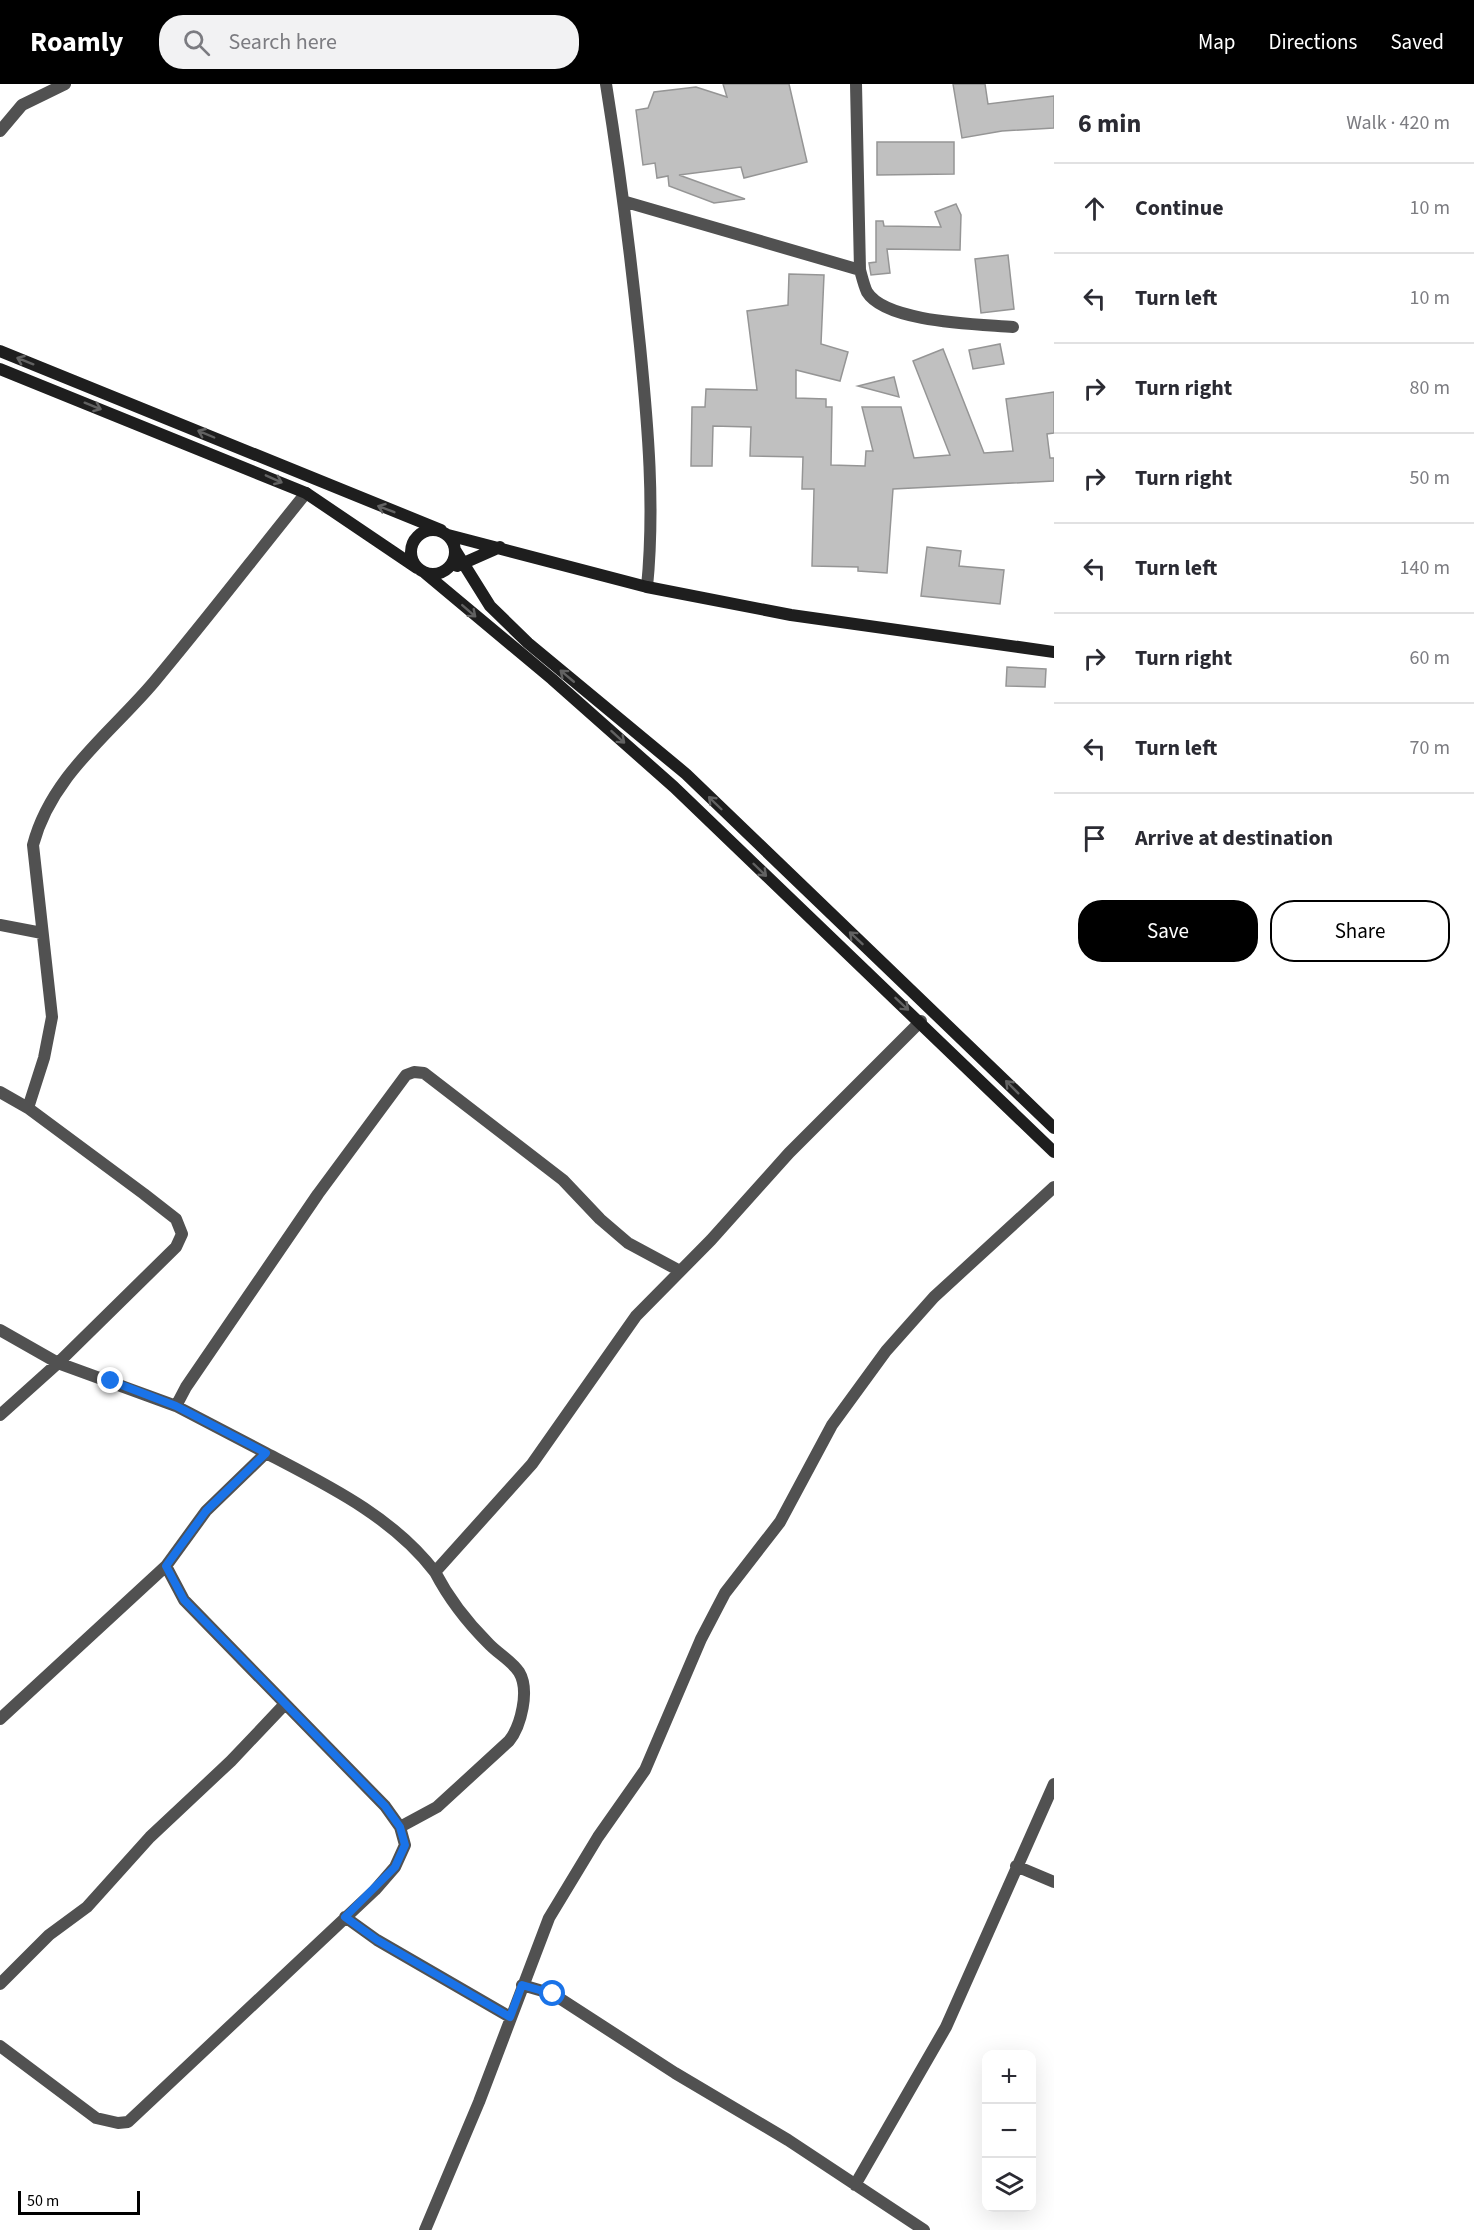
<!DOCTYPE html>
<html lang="en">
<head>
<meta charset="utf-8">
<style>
  body { margin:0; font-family:"Source Sans 3",sans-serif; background:#f2f2f3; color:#2b2b33 }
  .controls { position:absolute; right:18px; bottom:18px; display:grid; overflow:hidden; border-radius:12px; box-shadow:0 6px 24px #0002 }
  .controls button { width:54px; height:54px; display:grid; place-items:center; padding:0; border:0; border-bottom:2px solid #e1e1e2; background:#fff; color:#2b2b33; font:30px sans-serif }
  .scale { position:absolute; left:18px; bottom:15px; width:122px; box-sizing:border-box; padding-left:6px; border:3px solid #000; border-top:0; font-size:16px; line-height:21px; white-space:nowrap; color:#000; -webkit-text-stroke:4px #fff; paint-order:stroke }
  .stop { position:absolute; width:18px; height:18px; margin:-14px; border:4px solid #1a73e8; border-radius:50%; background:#fff }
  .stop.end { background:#1a73e8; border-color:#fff; box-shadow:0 2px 6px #0008 }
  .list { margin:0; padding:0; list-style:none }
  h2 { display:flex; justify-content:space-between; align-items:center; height:78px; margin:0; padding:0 24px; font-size:26px }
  h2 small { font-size:20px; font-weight:400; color:#7c7c81 }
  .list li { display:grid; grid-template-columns:39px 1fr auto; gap:18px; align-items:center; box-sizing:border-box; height:90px; padding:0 24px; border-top:2px solid #e1e1e2 }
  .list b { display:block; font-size:22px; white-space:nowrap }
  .list em { font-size:20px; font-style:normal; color:#7c7c81 }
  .actions { display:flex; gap:12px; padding:18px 24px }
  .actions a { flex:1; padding:14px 0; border:2px solid #000; border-radius:24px; text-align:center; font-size:21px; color:#000 }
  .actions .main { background:#000; color:#fff }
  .icon { flex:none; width:33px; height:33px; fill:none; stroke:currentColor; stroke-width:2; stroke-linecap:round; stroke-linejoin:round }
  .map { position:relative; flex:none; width:1054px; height:2146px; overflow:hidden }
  header { display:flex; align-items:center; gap:36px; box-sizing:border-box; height:84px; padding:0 30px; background:#000; color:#fff }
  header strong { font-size:28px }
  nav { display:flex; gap:33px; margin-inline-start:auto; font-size:21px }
  .search { width:420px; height:54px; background:#f2f2f3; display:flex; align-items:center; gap:15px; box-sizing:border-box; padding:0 21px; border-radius:24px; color:#7c7c81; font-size:22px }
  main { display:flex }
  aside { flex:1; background:#fff }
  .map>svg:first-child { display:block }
</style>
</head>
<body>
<header>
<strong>Roamly</strong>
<div class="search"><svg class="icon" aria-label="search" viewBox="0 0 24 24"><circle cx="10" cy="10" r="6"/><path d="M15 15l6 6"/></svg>Search here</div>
<nav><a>Map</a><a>Directions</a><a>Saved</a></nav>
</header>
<main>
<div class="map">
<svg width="1054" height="2146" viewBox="0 0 1054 2146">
  <rect width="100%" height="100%" fill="#fff"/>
  <path fill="#c0c0c0" stroke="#959595" stroke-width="1.5" d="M723,0H789L807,78L744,94L741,83L679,91L745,115L714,119L669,102L668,92L657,94L655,79L643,81L636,26L648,24L654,8L696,3L727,13Z
    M953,0H985L988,20L1054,12V44L1002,47L962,54Z
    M877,58H954V90L877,91Z
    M956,120L961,131L960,166L887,165L890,189L871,191L869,179L876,178V137H883L884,142L941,143L935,128Z
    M1008,171L1014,225L981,229L975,175Z
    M789,190L824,191L821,260L848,268L840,297L796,286V314L826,315V323H832L831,381L865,382L866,367H873L862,323H901L914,374L950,371L913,277L943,265L984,369L1013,367L1006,315L1054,308V349L1047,350L1050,374H1054V397L893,405L887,489L858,487V483L812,482L814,405H802L803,373L750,372L751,343L713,342L712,382H691L692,323H705L706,305L757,306L747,227L788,221Z
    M1000,260L1004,280L973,285L969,266Z
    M894,293L899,313L858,302Z
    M927,463L961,467L959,482L1004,486L1000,520L921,512Z
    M1007,583L1046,585L1045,603L1006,602Z"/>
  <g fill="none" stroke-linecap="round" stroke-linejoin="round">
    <path stroke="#515151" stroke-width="12" d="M606,0C620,87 631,174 640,262C648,343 655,422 647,503
      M856,0L860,186C862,193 864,202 867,208C886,239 980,240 1013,243
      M0,47L22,21L65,0
      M626,118L860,186
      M0,841L42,849
      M0,1008L28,1024L144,1110L176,1135L182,1150L176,1163L58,1279L0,1246
      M28,1024L44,974L52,933L33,761C51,692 110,650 154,598C206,536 255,472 306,409
      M176,1322L186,1303L318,1110L406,991L414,988L424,989L563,1096L600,1135L628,1159L680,1187
      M0,1331L58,1279L176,1322L266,1369
      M0,1635L166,1482L206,1427L266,1369C327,1401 392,1432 435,1488
      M400,1743L437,1723L509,1657C521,1642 530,1606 519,1588C512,1577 497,1569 488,1559C468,1539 448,1513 435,1488L532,1380L636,1232L711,1156L789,1069L921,937
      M1016,1782L1054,1798
      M345,1833L377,1856L510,1933
      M0,1900L49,1851L87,1823L150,1753L231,1677L285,1620
      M522,1901L553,1910L675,1989L788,2056L924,2146
      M0,1962L96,2034L118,2039L128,2038L375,1806L395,1783L405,1761L400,1743L385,1722L184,1516L166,1482
      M855,2101L946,1943L1054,1700
      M425,2146L479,2018L549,1834L598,1753L645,1686L701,1555L725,1509L780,1438L832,1341L886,1267L934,1213L1054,1103"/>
    <path stroke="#1e1e1e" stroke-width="12" d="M0,267L441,446
      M0,285L306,409L417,484
      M411 468a22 22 0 1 1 44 0a22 22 0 1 1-44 0Z
      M448,451L647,503L791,531L1054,568
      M455,466L490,522L528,559L686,690L1054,1044
      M457,482L500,463
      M425,489L552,595L674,703L1054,1068"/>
  </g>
  <defs><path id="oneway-shaft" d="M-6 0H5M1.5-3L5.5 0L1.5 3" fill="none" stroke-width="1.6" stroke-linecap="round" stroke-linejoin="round" transform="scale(1.5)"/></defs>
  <g stroke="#626262">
    <use href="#oneway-shaft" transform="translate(25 277) rotate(-158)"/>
    <use href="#oneway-shaft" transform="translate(93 322) rotate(22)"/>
    <use href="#oneway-shaft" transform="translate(206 350) rotate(-157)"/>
    <use href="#oneway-shaft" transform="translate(274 395) rotate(24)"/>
    <use href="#oneway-shaft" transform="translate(386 425) rotate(-159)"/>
    <use href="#oneway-shaft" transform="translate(469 527) rotate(41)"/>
    <use href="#oneway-shaft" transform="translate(567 592) rotate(-140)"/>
    <use href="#oneway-shaft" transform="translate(618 653) rotate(42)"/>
    <use href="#oneway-shaft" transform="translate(715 719) rotate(-136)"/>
    <use href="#oneway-shaft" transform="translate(760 786) rotate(44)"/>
    <use href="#oneway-shaft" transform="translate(856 854) rotate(-137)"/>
    <use href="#oneway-shaft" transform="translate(902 920) rotate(43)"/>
    <use href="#oneway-shaft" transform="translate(1012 1003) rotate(-135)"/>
  </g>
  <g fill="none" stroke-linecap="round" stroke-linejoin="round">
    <path stroke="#1a73e8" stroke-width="8" d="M111,1297L176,1322L266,1369L206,1427L166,1482L184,1516L385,1722L400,1743L405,1761L395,1783L345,1833L377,1856L510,1933L522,1901L553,1910"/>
  </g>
</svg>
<div class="controls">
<button>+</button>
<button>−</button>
<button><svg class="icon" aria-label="layers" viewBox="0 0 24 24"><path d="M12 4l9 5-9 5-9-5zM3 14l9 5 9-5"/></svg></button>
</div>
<div class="scale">50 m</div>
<div class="stop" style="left:553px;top:1910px"></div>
<div class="stop end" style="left:111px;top:1297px"></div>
</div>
<aside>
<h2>6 min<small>Walk · 420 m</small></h2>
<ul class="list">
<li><svg class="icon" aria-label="ahead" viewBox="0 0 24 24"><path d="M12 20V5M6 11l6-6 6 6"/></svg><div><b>Continue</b></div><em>10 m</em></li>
<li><svg class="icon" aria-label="left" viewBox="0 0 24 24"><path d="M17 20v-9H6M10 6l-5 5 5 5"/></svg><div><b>Turn left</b></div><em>10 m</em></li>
<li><svg class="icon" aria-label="right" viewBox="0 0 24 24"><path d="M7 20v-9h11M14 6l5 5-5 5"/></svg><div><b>Turn right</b></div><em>80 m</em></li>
<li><svg class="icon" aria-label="right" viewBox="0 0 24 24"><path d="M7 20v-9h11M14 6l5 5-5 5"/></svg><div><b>Turn right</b></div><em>50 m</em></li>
<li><svg class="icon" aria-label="left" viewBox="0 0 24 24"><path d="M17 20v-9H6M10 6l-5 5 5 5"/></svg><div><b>Turn left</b></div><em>140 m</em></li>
<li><svg class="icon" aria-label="right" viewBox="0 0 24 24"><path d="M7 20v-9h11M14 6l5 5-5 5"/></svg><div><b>Turn right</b></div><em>60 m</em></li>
<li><svg class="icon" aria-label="left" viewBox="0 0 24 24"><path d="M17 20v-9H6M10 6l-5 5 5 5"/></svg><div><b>Turn left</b></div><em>70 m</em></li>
<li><svg class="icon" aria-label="arrive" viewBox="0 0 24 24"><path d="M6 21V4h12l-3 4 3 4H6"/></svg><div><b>Arrive at destination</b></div></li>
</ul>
<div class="actions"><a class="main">Save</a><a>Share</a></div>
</aside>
</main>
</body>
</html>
